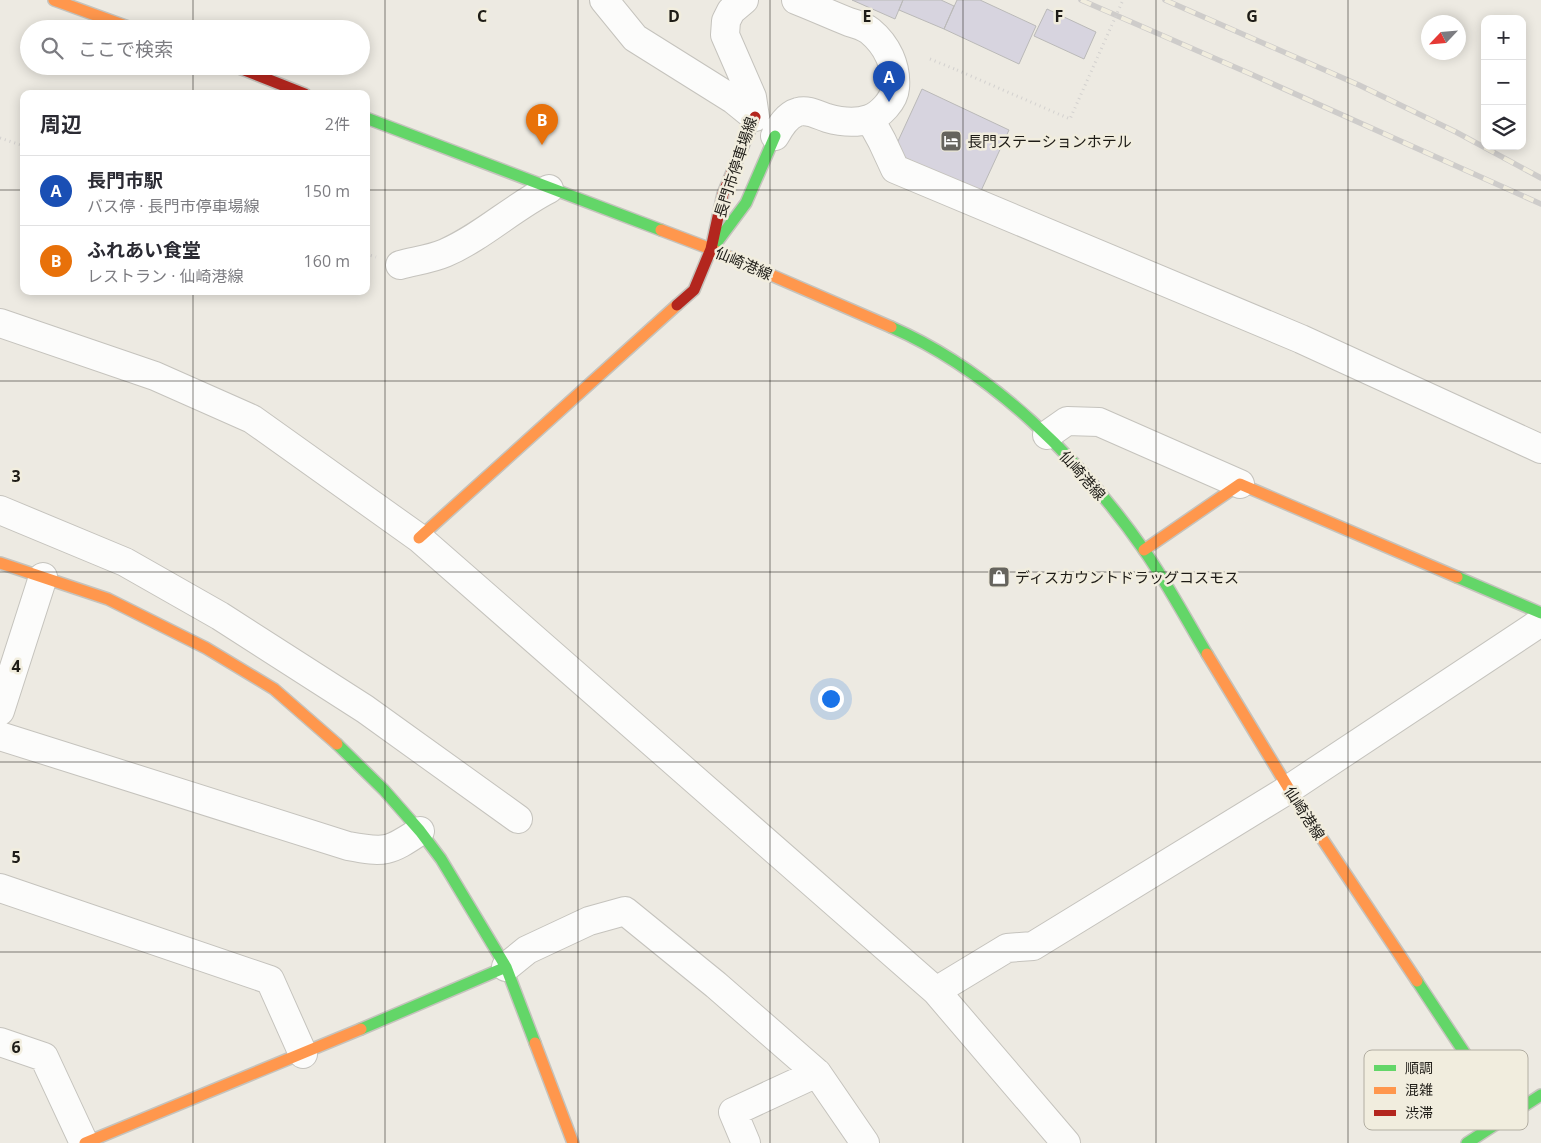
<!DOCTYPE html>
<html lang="ja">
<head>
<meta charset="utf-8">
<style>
  body { margin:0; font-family:"Open Sans","Noto Sans JP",sans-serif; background:#f2f2f3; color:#2b2b33 }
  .controls { position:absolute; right:15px; top:15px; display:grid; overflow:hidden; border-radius:10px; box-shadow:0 2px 12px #0003 }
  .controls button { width:45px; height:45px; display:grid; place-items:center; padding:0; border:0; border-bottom:1px solid #e1e1e2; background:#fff; color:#2b2b33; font:25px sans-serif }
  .compass { position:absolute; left:1421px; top:15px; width:45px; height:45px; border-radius:50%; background:#fff; box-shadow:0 2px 12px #0003; rotate:244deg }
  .you { position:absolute; left:830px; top:698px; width:18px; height:18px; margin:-12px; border:4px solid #fff; border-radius:50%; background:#1a73e8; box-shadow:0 0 0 8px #1a73e833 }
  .badge { display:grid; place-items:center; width:32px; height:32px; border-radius:50%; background:#66645e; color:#fff; font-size:16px; font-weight:700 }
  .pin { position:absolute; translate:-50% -41px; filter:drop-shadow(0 1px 2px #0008) }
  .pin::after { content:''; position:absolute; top:26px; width:18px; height:15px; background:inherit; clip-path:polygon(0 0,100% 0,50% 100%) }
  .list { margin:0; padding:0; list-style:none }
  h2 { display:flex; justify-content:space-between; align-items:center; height:65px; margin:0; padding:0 20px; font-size:21px }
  h2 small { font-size:16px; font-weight:400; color:#7c7c81 }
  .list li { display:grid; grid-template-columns:32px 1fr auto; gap:15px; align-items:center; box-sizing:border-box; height:70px; padding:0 20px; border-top:1px solid #e1e1e2 }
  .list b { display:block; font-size:19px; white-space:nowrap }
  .list p { margin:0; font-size:16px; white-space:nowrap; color:#7c7c81 }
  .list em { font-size:16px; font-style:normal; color:#7c7c81 }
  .icon { flex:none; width:28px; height:28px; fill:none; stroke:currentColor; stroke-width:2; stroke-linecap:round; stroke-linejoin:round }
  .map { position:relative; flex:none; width:1541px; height:1143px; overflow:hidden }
  .search { position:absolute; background:#fff; box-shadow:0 2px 12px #0003; left:20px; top:20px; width:350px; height:55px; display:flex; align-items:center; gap:12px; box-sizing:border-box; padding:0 18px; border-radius:28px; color:#7c7c81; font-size:19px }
  .panel { position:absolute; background:#fff; box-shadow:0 2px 12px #0003; left:20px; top:90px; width:350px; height:205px; border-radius:10px }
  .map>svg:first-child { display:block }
</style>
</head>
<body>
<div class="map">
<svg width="1541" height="1143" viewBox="0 0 1541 1143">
  <rect width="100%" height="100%" fill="#edeae2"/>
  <path fill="#d7d4df" stroke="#bab9b8" d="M852,0H903L895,19Z
    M903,0H941L954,6L944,29L899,10Z
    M957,0H980L1036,26L1019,64L944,29Z
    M1047,9L1096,32L1084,59L1034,36Z
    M922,89L1009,130L980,193L893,152Z"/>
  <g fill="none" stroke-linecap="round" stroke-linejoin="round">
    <g stroke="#c5c3bd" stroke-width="30">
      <path id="street" d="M604,0L635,38L734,100L755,117
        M744,0L731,11L726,21L725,35L752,97L755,117
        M870,119L882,141L895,169L1301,339L1541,449
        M775,136C780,127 787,115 798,112C808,109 818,115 827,118C841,122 855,124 869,119C880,115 894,101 895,88C897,66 887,45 870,31C865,27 856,24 849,22C831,15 814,7 796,0
        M400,265C415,261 431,259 445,253C482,237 513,207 549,189
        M0,323L155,376L252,419L419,538L936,991L1066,1143
        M1047,435L1067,421L1099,422L1240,484
        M0,510L125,562L220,616L365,709L518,819
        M0,711L43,577
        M0,736L348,846C385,853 389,852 420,831
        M0,888L270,980L303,1054
        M506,967L527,950L589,921L625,911L716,985L817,1073L865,1143
        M936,991L1007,948L1033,946L1289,789L1541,622
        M0,1042L44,1057L84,1143
        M746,1143L733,1112L817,1073"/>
    </g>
    <g stroke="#c5c3bd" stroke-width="14">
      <path id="fast" d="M366,118L661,230
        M717,242L746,203L775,136
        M891,327C992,371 1081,460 1144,550C1167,583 1186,619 1207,654
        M1457,577L1541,613
        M337,744L384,790L420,831L441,859L506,967L535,1043
        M1417,981L1507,1117L1541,1095
        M361,1029L506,967
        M1467,1143L1507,1117"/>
    </g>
    <g stroke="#c5c3bd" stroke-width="14">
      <path id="slow" d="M54,0L134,29
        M661,230L711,249L891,327
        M419,538L677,305
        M1144,550L1240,484L1457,577
        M0,563L108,599L206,648L274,689L337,744
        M1207,654L1289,789L1417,981
        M535,1043L573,1143
        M85,1143L361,1029"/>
    </g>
    <g stroke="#c5c3bd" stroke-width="14">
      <path id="jam" d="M234,66L305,94
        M677,305L694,290L711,249L723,194L755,117"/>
    </g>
    <path stroke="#d3d1cf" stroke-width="3" stroke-dasharray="1 4" stroke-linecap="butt" d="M930,59L957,70
      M0,138L24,146
      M366,254L376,257"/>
    <use href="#street" stroke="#fcfcfb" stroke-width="28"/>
    <use href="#fast" stroke="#63d668" stroke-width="11"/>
    <use href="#slow" stroke="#ff974d" stroke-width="11"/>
    <use href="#jam" stroke="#b3261e" stroke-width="11"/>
    <g stroke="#ceccca" stroke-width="5.5">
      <path id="rail" d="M1081,0L1253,75L1541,204
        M1165,0L1359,85L1456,132L1541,178"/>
    </g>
    <use href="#rail" stroke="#f1edde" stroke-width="4" stroke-dasharray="11" stroke-linecap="butt"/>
    <path stroke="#d3d1cf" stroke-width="3" stroke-dasharray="1 4" stroke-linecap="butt" d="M957,70L1070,119L1123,0"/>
  </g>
  <path fill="none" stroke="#1e1c17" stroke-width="1" stroke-opacity="0.55" d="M193,0V29M385,0V1143M578,0V1143M770,0V1143M963,0V1143M1156,0V1143M1348,0V1143M193,66V94M0,190H24M366,190H1541M193,291V1143M0,381H1541M0,572H1541M0,762H1541M0,952H1541"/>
  <defs>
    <g id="hotel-square" transform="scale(1.125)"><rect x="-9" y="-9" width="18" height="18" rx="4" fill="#66645e" stroke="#f1edde"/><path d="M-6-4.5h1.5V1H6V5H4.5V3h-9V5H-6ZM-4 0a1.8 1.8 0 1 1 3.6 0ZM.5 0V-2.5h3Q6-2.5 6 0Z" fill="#fff"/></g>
    <g id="shop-square" transform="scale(1.125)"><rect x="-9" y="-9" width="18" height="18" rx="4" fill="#66645e" stroke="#f1edde"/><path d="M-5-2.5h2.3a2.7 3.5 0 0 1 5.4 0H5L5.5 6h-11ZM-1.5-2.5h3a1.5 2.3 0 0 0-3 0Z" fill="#fff"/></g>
  </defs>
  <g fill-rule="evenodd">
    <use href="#hotel-square" x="951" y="141"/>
    <use href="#shop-square" x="999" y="577"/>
  </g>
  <g text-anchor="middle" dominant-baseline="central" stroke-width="5" stroke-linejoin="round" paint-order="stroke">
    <g font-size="15" fill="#1e1c17" stroke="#f1edde" text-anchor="start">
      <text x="967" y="141">長門ステーションホテル</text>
      <text x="1015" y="577">ディスカウントドラッグコスモス</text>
    </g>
    <g font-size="15" fill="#1e1c17" stroke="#f1edde">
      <text transform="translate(735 167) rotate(-72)">長門市停車場線</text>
      <text transform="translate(744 263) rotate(23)">仙崎港線</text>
      <text transform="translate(1083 475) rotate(48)">仙崎港線</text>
      <text transform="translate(1305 813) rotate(57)">仙崎港線</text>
    </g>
  </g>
  <rect x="1364" y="1050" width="164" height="80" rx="8" fill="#f1edde" stroke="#b2aea2" stroke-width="1"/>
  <rect x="1374" y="1065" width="22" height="6" fill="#63d668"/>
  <rect x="1374" y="1087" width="22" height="7" fill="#ff974d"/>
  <rect x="1374" y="1110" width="22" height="6" fill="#b3261e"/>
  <g font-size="14" fill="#1e1c17">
    <text x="1405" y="1073">順調</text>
    <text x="1405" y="1095">混雑</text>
    <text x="1405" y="1118">渋滞</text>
  </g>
  <g font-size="16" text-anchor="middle" font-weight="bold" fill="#1e1c17" stroke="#f1edde" stroke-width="5" stroke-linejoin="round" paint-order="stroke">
    <text x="482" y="22">C</text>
    <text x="674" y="22">D</text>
    <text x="867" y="22">E</text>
    <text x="1059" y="22">F</text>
    <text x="1252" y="22">G</text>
    <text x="16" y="482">3</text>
    <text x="16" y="672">4</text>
    <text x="16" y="863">5</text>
    <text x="16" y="1053">6</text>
  </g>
</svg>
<div class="controls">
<button>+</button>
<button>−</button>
<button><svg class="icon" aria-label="layers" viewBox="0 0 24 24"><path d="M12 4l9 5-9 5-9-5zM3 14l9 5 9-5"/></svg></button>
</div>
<svg class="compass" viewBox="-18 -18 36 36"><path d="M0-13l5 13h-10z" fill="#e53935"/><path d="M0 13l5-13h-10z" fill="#7c7c81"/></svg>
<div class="you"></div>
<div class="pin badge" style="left:889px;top:102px;background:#1a4fb4">A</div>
<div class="pin badge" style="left:542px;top:145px;background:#e8710a">B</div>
<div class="search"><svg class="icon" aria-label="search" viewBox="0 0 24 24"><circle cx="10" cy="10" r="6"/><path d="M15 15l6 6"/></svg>ここで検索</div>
<section class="panel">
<h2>周辺<small>2件</small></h2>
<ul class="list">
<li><span class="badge" style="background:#1a4fb4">A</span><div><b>長門市駅</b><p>バス停 · 長門市停車場線</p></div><em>150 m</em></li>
<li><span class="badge" style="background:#e8710a">B</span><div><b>ふれあい食堂</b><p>レストラン · 仙崎港線</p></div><em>160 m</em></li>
</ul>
</section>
</div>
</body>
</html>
